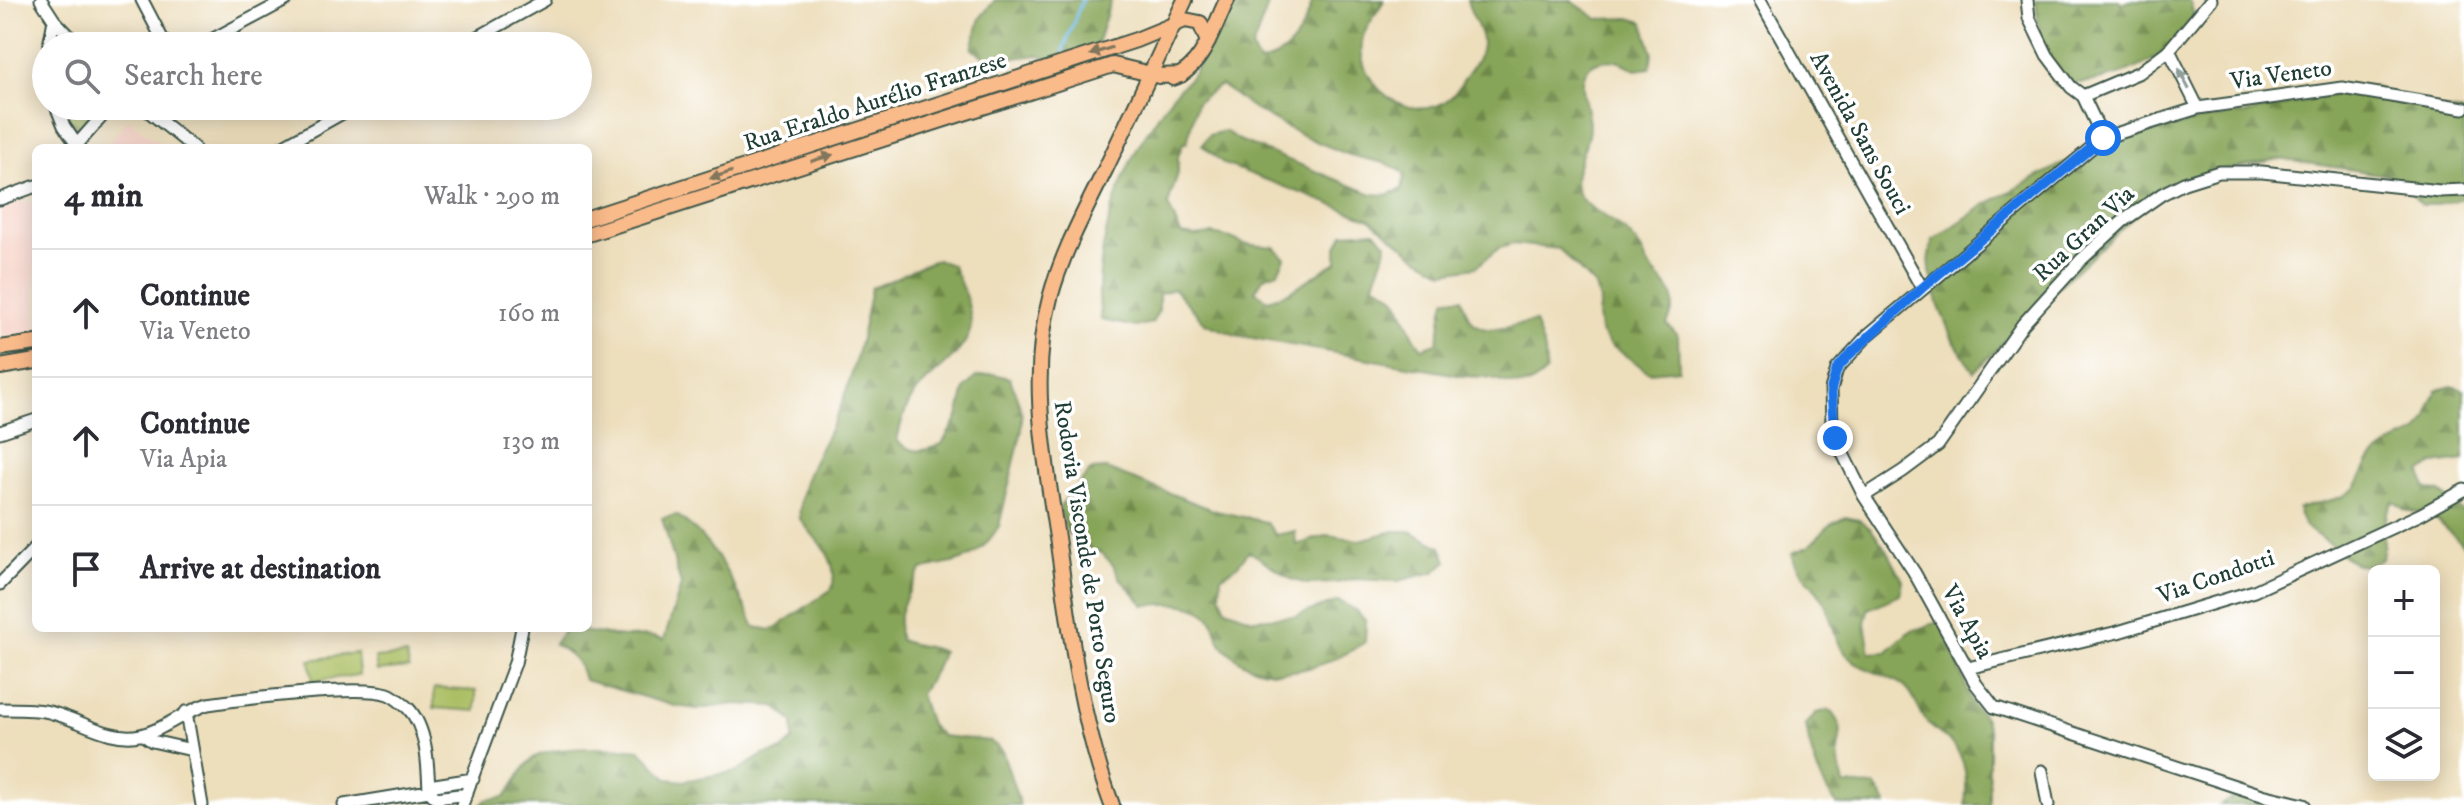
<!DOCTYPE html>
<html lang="en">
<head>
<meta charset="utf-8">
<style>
  body { margin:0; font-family:"IM FELL DW Pica",serif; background:#f2f2f3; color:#2b2b33 }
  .controls { position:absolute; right:24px; bottom:24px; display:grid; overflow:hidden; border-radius:12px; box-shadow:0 4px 20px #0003 }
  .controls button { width:72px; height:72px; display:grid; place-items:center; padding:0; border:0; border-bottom:2px solid #e1e1e2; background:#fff; color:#2b2b33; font:40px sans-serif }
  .stop { position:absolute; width:24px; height:24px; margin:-18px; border:6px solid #1a73e8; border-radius:50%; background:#fff }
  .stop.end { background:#1a73e8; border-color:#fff; box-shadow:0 2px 8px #0008 }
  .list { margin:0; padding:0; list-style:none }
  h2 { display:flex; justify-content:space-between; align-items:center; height:104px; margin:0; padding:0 32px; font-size:34px }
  h2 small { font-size:26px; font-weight:400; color:#7c7c81 }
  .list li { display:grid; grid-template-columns:52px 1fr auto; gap:24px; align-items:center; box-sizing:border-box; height:128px; padding:0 32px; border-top:2px solid #e1e1e2 }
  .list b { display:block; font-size:30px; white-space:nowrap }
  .list p { margin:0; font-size:26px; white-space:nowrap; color:#7c7c81 }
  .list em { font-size:26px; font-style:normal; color:#7c7c81 }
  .icon { flex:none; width:44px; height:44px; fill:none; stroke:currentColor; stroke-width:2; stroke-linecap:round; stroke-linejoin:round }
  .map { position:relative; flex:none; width:2464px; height:805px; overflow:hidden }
  .search { position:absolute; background:#fff; box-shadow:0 4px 20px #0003; left:32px; top:32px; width:560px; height:88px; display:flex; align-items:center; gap:20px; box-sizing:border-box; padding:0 28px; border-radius:44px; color:#7c7c81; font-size:30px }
  .panel { position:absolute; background:#fff; box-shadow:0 4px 20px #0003; left:32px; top:144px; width:560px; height:488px; border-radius:12px }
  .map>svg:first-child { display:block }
</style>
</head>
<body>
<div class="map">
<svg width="2464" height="805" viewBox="0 0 2464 805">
  <defs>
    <pattern id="forest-firs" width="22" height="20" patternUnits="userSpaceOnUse" patternTransform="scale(2)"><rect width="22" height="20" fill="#87a558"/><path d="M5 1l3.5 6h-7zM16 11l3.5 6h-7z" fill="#6e884a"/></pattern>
    <pattern id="park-dots" width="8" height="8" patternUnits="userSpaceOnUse" patternTransform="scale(2)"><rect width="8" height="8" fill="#aabe62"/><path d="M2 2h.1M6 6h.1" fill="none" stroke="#8a9c52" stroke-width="1.8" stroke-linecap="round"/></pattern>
  </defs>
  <rect width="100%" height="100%" fill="#fff"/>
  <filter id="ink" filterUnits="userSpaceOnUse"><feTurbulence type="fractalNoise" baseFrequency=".0125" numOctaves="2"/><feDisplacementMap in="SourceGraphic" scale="16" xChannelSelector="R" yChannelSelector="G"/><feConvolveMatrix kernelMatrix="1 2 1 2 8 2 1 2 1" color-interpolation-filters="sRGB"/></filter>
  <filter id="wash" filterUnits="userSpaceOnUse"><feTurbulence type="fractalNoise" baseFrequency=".006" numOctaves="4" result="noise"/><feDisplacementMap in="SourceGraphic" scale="32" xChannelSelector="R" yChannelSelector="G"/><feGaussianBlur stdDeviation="1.8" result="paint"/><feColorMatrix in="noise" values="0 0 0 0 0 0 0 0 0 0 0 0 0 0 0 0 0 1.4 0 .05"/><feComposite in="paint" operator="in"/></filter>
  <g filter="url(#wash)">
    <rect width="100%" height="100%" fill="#eddebc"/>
    <path fill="#f6d1c5" d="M128,119L165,148H105Z
      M22,201L36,203V335L5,337L0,329V209Z"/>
    <path fill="#aabe62" stroke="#647e4b" stroke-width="2" d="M357,653L359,675L313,681L310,660Z
      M407,655L409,668L377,671L375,658Z
      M434,688L476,691V711L434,708Z"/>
    <path fill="url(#forest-firs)" stroke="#537146" stroke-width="2" d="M995,0H1111L1098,41L1087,60L1054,62L1038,55L1006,59L986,58L972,49L980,18Z
      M1223,0H1270L1252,49L1259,63C1292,56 1304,30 1313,0H1384C1379,10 1365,28 1363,37C1351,82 1411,130 1450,98C1457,92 1463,81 1468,73C1475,64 1483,53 1482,40C1480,26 1470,14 1467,0H1570L1598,19L1629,18L1643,22L1652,52L1650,68L1635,70C1623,61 1610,57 1595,63C1572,74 1589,107 1589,126C1590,149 1565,174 1580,197C1587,208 1610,218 1620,227C1627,232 1636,242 1641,249C1644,254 1645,261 1649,266C1655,275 1668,284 1672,295C1676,305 1671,315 1667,324L1678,336L1679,369L1649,372L1609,344L1600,331L1598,315L1600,301L1595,286L1559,249L1514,244L1499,248L1476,267L1444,272L1417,257L1370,219L1224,164L1202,145L1209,135L1225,131L1239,140L1372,194L1387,195L1402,189L1405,174C1388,160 1368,161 1347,154C1301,137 1259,115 1221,85L1197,102L1187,143H1183L1178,157V173L1168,205L1181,234L1195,236L1212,234L1231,238L1244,244L1274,247L1285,258L1278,272L1264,277L1255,291L1267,300C1293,294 1313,274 1337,262V246L1344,233L1375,231L1386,243C1386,259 1377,268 1374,285C1409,295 1401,325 1422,348L1437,343C1442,327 1440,313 1446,298H1462C1473,345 1498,326 1535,322L1545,351L1546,372C1525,393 1517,385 1492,378C1481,376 1469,377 1458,375L1236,335L1206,324L1174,289L1159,294V310L1152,323L1136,327L1101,320C1092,256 1117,173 1154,122C1160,113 1169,98 1176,92C1183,84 1191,79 1196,69C1208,49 1214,22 1223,0Z
      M2036,0H2119L2122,3L2134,0H2190L2194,16C2189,24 2184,35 2177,42C2144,72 2097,85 2054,84L2038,23Z
      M2374,86L2399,101L2414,106L2464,112V198L2437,205H2422L2400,182L2387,175L2279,159L2185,179L2144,207L2049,296L1974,372L1953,340L1938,304L1930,271L1929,255L1933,240L1945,232L1986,204L2100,144L2210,118L2245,114Z
      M937,260L952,265C960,282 971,304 971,324C971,351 928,375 914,395C905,408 900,426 897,441C913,454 923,452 942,444L958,417L965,388L976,377L993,374L1010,378L1022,412V430L999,526C976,563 961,560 921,570C909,593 893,613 900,640C914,647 927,644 942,652C938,669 928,679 920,694L930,725L942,736L990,741L1002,750L1020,805H481L486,800L505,797C515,785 524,763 537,756C559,745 615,748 640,750L668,779L683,781L737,771L763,755L782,750L793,740V722L775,706L737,704L697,709L675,706L584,680C580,662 571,653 554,644L564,630C586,629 606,637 627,637C645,637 646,634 664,640L681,585L662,518L677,515C716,542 734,585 755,627L772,630L832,589C840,557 817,543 800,519C796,478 828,441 842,403C856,366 864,326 871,288C895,281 913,266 937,260Z
      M2452,386L2464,390V460L2433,464L2421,473L2425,488L2440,492L2464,513V546L2434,517L2405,510L2393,501C2379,529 2387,533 2382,559C2352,575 2349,557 2327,542C2311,531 2303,529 2298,509L2342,497L2356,488L2369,461L2392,443L2418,432L2428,418L2431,403L2437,390Z
      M1106,469L1216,511L1266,522L1276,535L1295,531L1296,545L1328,535L1359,540L1395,531H1410L1441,547L1447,561L1434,572L1398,581L1354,579L1337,583L1307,584L1291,579L1249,551L1238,565L1221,577L1220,595L1226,609L1253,619L1296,616L1338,601L1354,609L1366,621L1365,642C1330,666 1270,688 1234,656C1230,653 1223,648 1221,643C1214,632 1217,620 1204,612C1185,601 1164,604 1144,605L1120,578L1113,565L1102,553L1076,544L1067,531L1059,507L1091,470Z
      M1845,517L1859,520L1871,529L1888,552L1903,581L1900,595L1868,609L1865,623L1870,653L1886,652L1909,632L1938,622L1950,631L1957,662L1973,706L1984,717L1989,732V805H1965C1967,783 1968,758 1950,742C1943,736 1934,730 1927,722C1917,710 1914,691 1899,683C1880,671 1863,672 1846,654C1832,638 1833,616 1822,598C1812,581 1797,574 1792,553L1808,547L1830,525Z
      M1830,710C1846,731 1840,730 1838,752C1838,763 1842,775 1844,785L1876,786L1887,805H1837C1819,782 1810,754 1806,725L1816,713Z
      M2254,792L2276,805H2221L2237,796Z"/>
    <path fill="url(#park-dots)" stroke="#647e4b" stroke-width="2" d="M61,106H100L80,129L66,117Z"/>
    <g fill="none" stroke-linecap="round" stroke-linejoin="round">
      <path stroke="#6cbce7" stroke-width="3" d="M1063,51L1082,0"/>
    </g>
  </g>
  <g filter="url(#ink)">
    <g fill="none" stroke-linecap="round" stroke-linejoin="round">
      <g stroke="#3e5548" stroke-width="15">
        <path id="minor" d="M41,0L54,20L79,46
          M142,0L166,46
          M1760,0L1922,288
          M2027,0L2029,18L2047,55L2071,87L2083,96L2103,138
          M49,46L54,20
          M200,46L286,0
          M462,46L545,0
          M2169,50L2198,108
          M2083,96L2140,72L2169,50L2211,0
          M56,106L64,126L77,145
          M142,106L194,148
          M74,148L111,106
          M280,148L355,106
          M0,199L36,186
          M0,432L36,420
          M1864,496L1903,471L1938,445L2023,324L2081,260L2123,221L2162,194L2184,183L2219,172H2262L2440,191L2464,190
          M0,584L36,547
          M1968,668L2118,632L2254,591L2421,514L2464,490
          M0,709C14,709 30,709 44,711C75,716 108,742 140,735C165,730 184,711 208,704C241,699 360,684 388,694C394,696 403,704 408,708C427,728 428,765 429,791
          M186,712L202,805
          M143,735L152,741L192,750
          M2042,771L2048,805
          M429,791L436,798L467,794
          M344,805L429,791L435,785L473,779
          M462,805L515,663L522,628
          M2304,805L2262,795L1994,707L1976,684L1914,572L1864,496L1835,438L1832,424L1831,389L1837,369L1868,335L2103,138L2198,108L2342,88L2464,108"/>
      </g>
      <g stroke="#3e5548" stroke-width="18">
        <path id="major" d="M1173,78C1203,68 1214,26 1227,0
          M588,218L1136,40L1185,20L1200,23L1208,42
          M588,234L1113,65L1159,76L1181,75
          M0,348L36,343
          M0,367L36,361
          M1112,805C1081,722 1070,632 1058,544C1046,463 1028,379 1050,298C1062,253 1085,211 1105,170C1132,114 1158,57 1185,0"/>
      </g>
      <use href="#minor" stroke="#fff" stroke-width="11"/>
      <use href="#major" stroke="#fabb8b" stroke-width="14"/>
    </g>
    <defs><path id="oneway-solid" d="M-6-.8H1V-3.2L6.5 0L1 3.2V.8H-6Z" transform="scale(2)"/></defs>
    <g fill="#82765b">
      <use href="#oneway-solid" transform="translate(1101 51) rotate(162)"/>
      <use href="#oneway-solid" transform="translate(822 158) rotate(-17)"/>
      <use href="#oneway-solid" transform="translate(721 175) rotate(162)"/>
    </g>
    <use fill="#8f9e9a" href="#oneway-solid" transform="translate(2184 79) rotate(-116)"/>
  </g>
  <g fill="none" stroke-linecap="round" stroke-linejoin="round" filter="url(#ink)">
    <path stroke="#1a73e8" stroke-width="10" d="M1835,438L1831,389L1837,369L1849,355L1922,288L2103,138"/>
  </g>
  <g text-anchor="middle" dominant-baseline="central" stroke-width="7" stroke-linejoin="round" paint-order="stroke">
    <g font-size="24" fill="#1f3d34" stroke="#fff">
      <text transform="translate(2281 75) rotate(-8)">Via Veneto</text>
      <text transform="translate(875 102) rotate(-18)">Rua Eraldo Aurélio Franzese</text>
      <text transform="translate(1860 133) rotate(61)">Avenida Sans Souci</text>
      <text transform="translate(2084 234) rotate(-43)">Rua Gran Via</text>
      <text transform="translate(1087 562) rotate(81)">Rodovia Visconde de Porto Seguro</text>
      <text transform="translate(2216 577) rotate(-19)">Via Condotti</text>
      <text transform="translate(1967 622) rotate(61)">Via Apia</text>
    </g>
  </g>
</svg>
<div class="controls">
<button>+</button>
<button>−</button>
<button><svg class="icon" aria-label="layers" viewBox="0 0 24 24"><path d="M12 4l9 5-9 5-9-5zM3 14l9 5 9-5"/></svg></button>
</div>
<div class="stop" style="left:2103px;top:138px"></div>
<div class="stop end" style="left:1835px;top:438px"></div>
<div class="search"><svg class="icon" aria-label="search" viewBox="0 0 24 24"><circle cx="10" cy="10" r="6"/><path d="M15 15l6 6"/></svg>Search here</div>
<section class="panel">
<h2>4 min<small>Walk · 290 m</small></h2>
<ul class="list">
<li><svg class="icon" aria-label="ahead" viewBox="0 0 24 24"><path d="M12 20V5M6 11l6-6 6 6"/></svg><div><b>Continue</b><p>Via Veneto</p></div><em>160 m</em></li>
<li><svg class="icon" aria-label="ahead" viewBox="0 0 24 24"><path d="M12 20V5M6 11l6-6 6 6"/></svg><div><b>Continue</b><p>Via Apia</p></div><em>130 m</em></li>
<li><svg class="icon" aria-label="arrive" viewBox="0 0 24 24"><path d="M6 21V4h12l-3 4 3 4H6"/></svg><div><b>Arrive at destination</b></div></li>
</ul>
</section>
</div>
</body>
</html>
